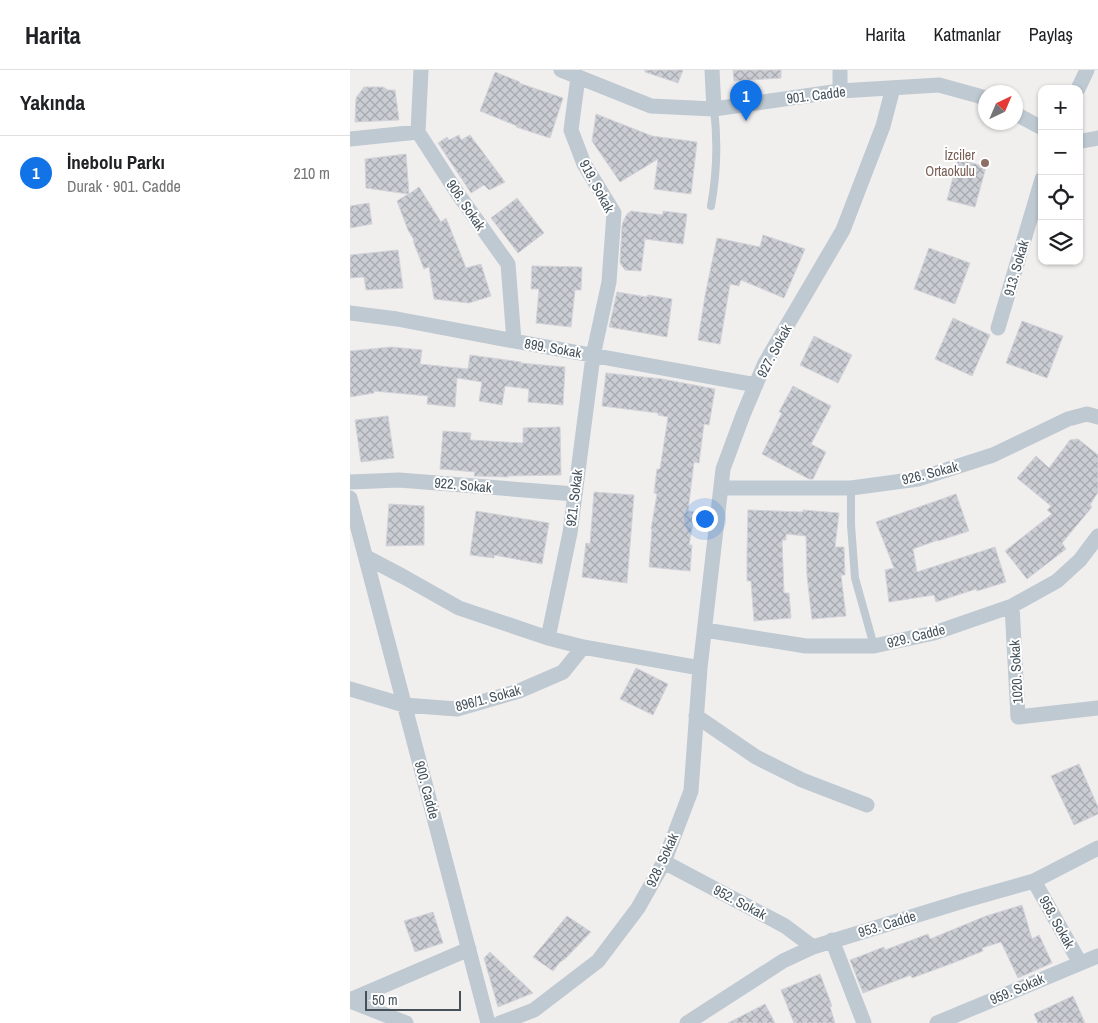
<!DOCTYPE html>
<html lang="tr">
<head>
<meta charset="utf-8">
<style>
  body { margin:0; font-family:"Archivo Narrow",sans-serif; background:#f2f2f2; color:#202124 }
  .controls { position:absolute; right:15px; top:15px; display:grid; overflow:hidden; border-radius:10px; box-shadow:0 1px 4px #0004 }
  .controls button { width:45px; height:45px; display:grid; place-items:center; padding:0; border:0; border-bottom:1px solid #e0e0e0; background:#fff; color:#202124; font:25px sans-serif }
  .compass { position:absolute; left:628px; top:15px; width:45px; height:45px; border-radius:50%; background:#fff; box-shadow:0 1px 4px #0004; rotate:44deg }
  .scale { position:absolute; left:15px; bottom:12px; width:96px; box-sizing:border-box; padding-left:5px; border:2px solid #45525c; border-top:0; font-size:14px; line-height:18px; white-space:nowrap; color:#45525c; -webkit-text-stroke:4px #fff; paint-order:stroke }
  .you { position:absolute; left:354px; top:448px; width:18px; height:18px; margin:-12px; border:4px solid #fff; border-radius:50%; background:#1a73e8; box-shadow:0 0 0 8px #1a73e833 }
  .badge { display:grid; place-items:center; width:32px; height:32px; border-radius:50%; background:#1273e7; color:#fff; font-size:16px; font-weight:700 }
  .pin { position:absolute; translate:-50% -41px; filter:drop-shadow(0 1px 2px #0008) }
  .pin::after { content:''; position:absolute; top:26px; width:18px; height:15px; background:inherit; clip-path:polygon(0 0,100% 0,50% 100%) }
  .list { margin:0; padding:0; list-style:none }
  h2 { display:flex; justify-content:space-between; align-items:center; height:65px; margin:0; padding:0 20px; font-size:21px }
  h2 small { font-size:16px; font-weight:400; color:#757577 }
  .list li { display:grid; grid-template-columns:32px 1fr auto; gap:15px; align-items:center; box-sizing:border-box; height:75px; padding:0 20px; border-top:1px solid #e0e0e0 }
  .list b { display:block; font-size:19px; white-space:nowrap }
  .list p { margin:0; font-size:16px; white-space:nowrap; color:#757577 }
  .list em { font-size:16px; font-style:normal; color:#757577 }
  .icon { flex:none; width:28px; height:28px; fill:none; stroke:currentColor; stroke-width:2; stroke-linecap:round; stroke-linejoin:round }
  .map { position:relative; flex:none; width:748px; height:953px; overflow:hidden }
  header { display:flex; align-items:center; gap:30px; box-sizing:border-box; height:70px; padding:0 25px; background:#fff; border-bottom:1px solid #e0e0e0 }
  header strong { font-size:24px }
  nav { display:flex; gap:28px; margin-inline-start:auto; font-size:18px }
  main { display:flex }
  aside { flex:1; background:#fff }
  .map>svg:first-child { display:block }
</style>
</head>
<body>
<header>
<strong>Harita</strong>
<nav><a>Harita</a><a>Katmanlar</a><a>Paylaş</a></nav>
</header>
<main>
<aside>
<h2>Yakında<small></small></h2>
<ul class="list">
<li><span class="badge">1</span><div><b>İnebolu Parkı</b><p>Durak · 901. Cadde</p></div><em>210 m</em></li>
</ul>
</aside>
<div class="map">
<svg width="748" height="953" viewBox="0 0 748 953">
  <defs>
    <pattern id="building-cross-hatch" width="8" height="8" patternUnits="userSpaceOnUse" patternTransform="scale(1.25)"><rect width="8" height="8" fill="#cacdd3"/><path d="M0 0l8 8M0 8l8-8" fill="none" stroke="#a6a9ae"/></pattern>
  </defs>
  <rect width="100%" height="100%" fill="#f1eeee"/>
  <path fill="url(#building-cross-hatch)" stroke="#d2d4da" d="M295,0H333L328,13L295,2Z
    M383,0H431V8L384,11Z
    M145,2L170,12L169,13L213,28L200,68L166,57L167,56L130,41Z
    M14,17H33L38,20H45L49,50L5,52L6,28Z
    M246,44L302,66L347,72L341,124L304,119L308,89L270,112L242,71Z
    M109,65L111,70L120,65L155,112L139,120L134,115L121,123L88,73L97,67L99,70Z
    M56,84L59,124L69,117L91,152L96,148L116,198L131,194L141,226L119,233L84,229L79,197L74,199L63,171L64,170L58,160L47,131L58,124L16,118L15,89Z
    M608,89L636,97L625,137L597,130Z
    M167,128L194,163L168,183L141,148Z
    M19,133L22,154L0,158V136Z
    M281,141L313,145V141L337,144L333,174L295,169L291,201L275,200L270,193L272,156L273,152L277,144Z
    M413,165L455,179L434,228L391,210L389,216L380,214L370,274L348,270L355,226L367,168L410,177Z
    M579,178L620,193L605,234L564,219Z
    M48,180L53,218L16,220L14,207L0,208V185Z
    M182,196L232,197L231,220H225L221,257L186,253L189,219H181Z
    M267,222L297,227L298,225L322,229L317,267L259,257Z
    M603,248L640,265L622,306L585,289Z
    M672,251L713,266L697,308L656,293Z
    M464,266L502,285L488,313L450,295Z
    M41,277L72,280L70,294L118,299L120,285L171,292V293L215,297L213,335L178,332L179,319L155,316L152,335L129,331L132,312L107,308L105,337L77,334L78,326L24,321V323L0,327V281Z
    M256,303L312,309L365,319L359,355L354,354L349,393L344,392L338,441L345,442L339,475H342L340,501L299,497L302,459H301L307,424L304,423L307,399H310L318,347L308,345V343L252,336Z
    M443,316L481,336L461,374L476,382L463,409H459L412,384L432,343L429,342Z
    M38,346L44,388L11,392L5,350Z
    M210,357L211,405L158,406V407L124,406L125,402L90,399L93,361L121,363L120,370L173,373V358Z
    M728,369L748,385V422L740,435L742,437L712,473L716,479L677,509L655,481L702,444L697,440L701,436L667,408L686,386L699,398L720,370Z
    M244,422L284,425L277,513L232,507L236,473L240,474Z
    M606,424L619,461L588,471V470L563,479L567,502L645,477L656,512L627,521L626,519L586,532L584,525L539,532L535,500L544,498L526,452Z
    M39,434L74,436V475L36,476Z
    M398,440L453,442V440L489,443L485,477H494L495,505H491L496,546L462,549L457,506L456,466L436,464V470H432L434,523H439L441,548L404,551L401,511H397V483Z
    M126,441L199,453L192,494L144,485V488L120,485Z
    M286,598L318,614L303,645L270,629Z
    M729,694L748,737V744L724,755L701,706Z
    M672,835L682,869L689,865L702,893L668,908L651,872L632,878L633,881L603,893L562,908L561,905L513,923L500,890L534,877L535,880L578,864L580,869L636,846Z
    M83,842L93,873L65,882L54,851Z
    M217,846L241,862L215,889L210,892L203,901L183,887Z
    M140,882L183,923L148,937L134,888Z
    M470,904L482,936L480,937L485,953H444L431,920Z
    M723,926L735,953H688L684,944Z
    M415,934L425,953H378Z"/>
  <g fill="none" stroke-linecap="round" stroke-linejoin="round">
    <path stroke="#bec9d1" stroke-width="8" d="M361,136C367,103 368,72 364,39
      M501,418V455L505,508L524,576"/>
    <path stroke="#bec9d1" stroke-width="15" d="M71,0L68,62L108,124L158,194L164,271
      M211,0L301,36L364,39L490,21L589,15L629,26L636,29
      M362,0L364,39
      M490,0V21
      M728,19L737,0
      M666,44L692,58
      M0,69L68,62
      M729,71H732L748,68
      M0,243L47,249L164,271L406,315
      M648,258L692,109
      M0,412L49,410L225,424
      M371,418H501L568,409L643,385L718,349L737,344L748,347
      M0,428L138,953
      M16,487L54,507L109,538L198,568L233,577L350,598
      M662,536L668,647L748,638
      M355,560L456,576H524L584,563L662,536L707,511L730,490L748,466
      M198,568L220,463L243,286L259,212L264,143L234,94L221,60L228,7
      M0,619L54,635L107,639L169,621L213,602L233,577
      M346,646L406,687L452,710L517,735
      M314,792L435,856L463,877
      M684,811L730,893
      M482,870L514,953
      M0,930L119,879
      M0,931L56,953
      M150,953L184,940L248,891L288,838L314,792L341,721L350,598L373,399L393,345L415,293L493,160L533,56L543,18
      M337,953L433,891L463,877L613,831L684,811L748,778
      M587,953L748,886"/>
  </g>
  <circle fill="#8d6e63" stroke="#fff" stroke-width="2" cx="635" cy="93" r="5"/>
  <g text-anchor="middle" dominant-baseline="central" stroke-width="4" stroke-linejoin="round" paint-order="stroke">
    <g font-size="14" fill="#45525c" stroke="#fff">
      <text transform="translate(466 25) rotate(-7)">901. Cadde</text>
      <text transform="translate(247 116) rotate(62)">919. Sokak</text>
      <text transform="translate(116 135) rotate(56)">906. Sokak</text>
      <text transform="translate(666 198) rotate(-74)">913. Sokak</text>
      <text transform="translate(203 278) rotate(10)">899. Sokak</text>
      <text transform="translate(424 281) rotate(-62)">927. Sokak</text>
      <text transform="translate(580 403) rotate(-14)">926. Sokak</text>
      <text transform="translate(113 415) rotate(5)">922. Sokak</text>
      <text transform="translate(224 428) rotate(-83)">921. Sokak</text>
      <text transform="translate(566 566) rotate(-14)">929. Cadde</text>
      <text transform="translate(666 602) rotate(-93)">1020. Sokak</text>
      <text transform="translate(138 628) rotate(-15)">896/1. Sokak</text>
      <text transform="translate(77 720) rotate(75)">900. Cadde</text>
      <text transform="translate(312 790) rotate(-65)">928. Sokak</text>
      <text transform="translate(390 832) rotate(28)">952. Sokak</text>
      <text transform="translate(707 852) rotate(61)">958. Sokak</text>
      <text transform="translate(537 854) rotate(-17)">953. Cadde</text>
      <text transform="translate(667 919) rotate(-23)">959. Sokak</text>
    </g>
    <g font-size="14" fill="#785e54" stroke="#fff" text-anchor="end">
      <text x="625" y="85">İzciler<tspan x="625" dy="16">Ortaokulu</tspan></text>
    </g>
  </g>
</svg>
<div class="controls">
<button>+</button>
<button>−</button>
<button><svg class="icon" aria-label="locate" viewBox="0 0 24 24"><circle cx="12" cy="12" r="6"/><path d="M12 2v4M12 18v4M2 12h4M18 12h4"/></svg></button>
<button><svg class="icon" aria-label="layers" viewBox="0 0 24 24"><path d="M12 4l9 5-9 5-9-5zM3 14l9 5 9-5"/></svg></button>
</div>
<svg class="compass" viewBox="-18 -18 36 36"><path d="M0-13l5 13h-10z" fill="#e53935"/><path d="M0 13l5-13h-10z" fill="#757577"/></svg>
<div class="scale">50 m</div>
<div class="you"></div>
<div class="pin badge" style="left:396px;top:51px">1</div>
</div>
</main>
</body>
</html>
